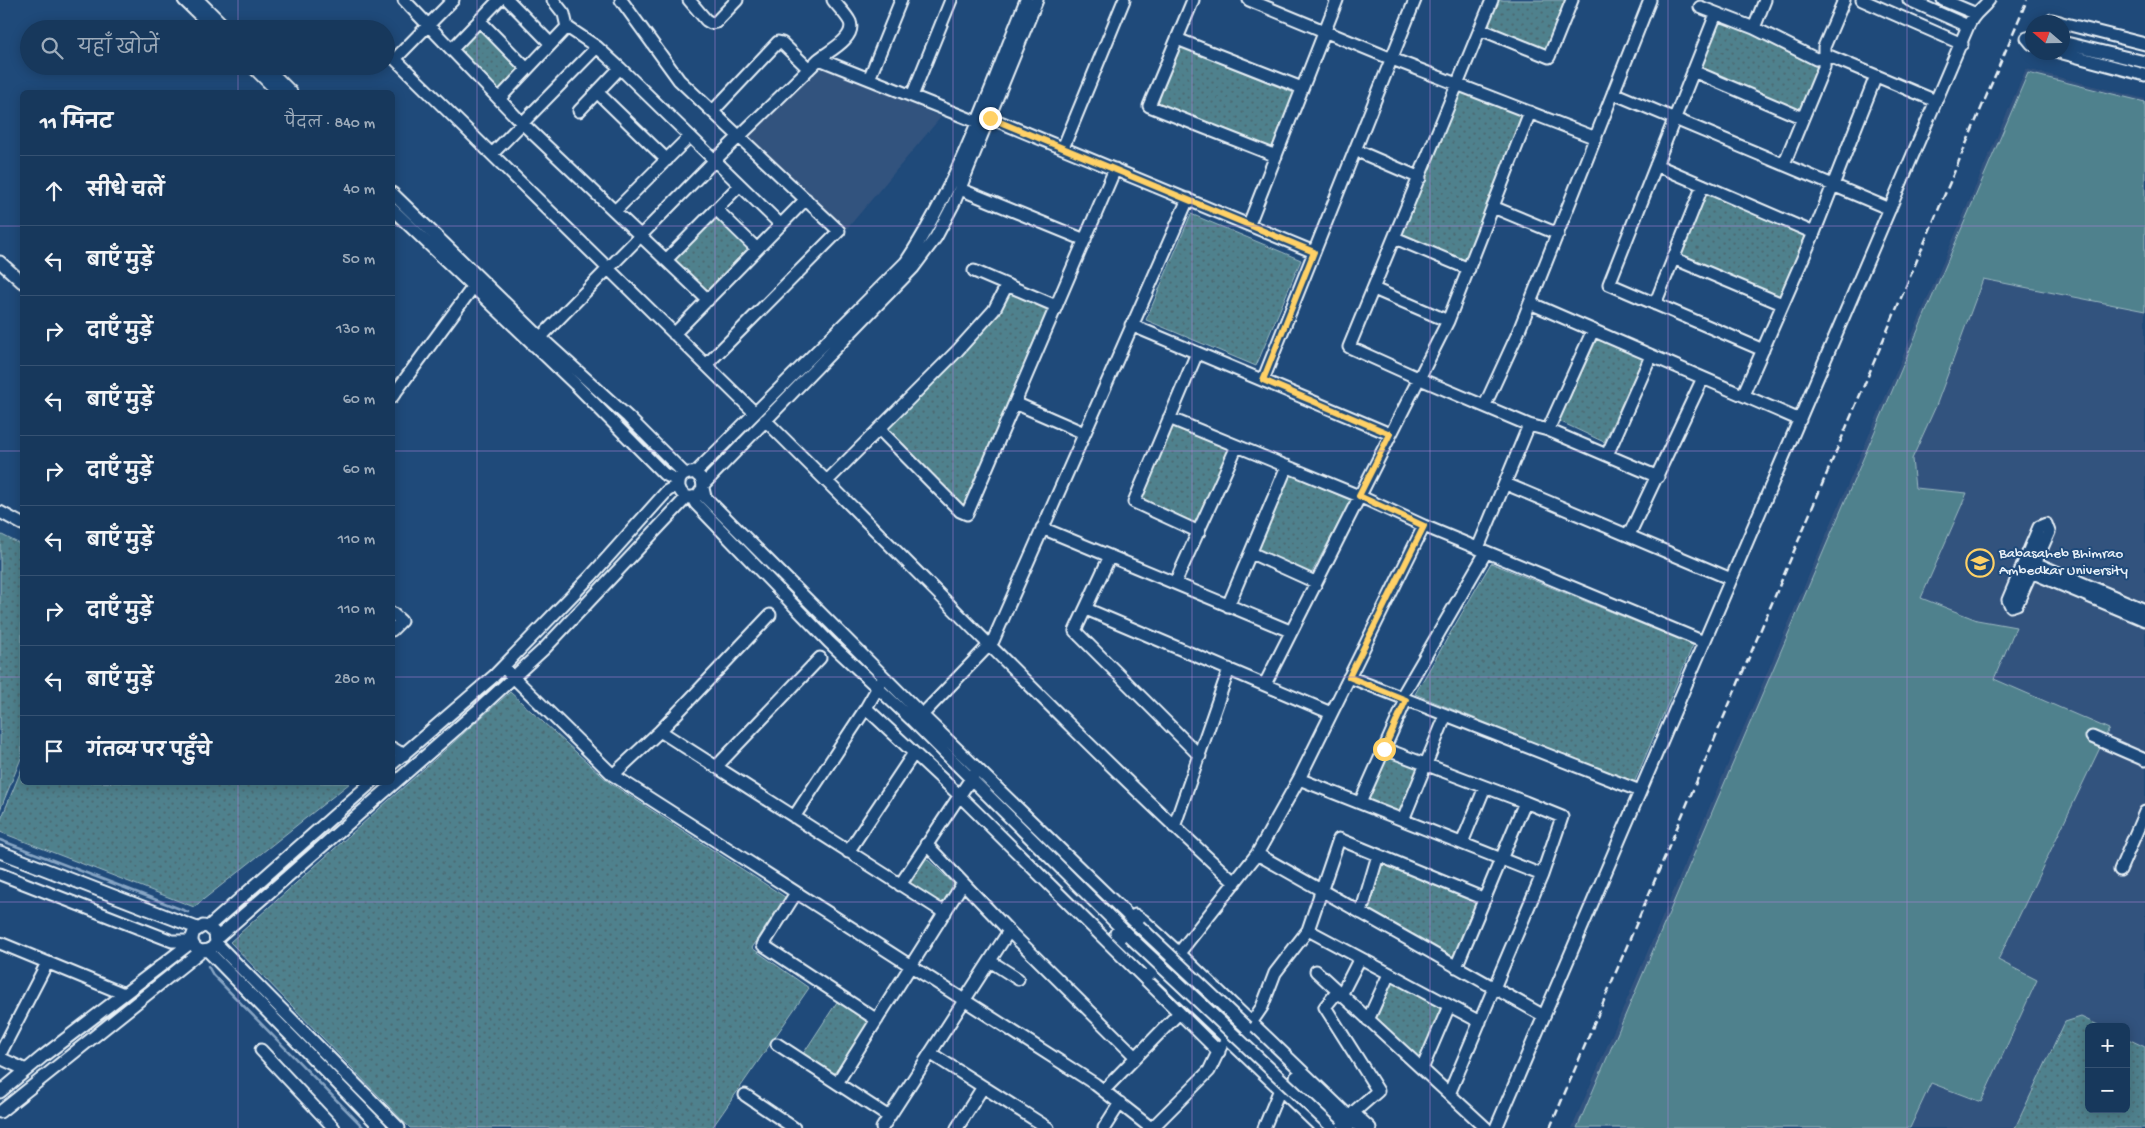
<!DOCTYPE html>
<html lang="hi">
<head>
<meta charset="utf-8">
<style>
  body { margin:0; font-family:"Gochi Hand","Playpen Sans Deva",sans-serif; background:#244365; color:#f1f3f6 }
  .controls { position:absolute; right:15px; bottom:15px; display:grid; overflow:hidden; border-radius:8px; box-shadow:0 2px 12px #0003 }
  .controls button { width:45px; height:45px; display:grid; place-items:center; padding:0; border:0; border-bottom:1px solid #365272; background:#17385c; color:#f1f3f6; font:25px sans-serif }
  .compass { position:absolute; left:2025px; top:15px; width:45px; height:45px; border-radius:50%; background:#17385c; box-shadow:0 2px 12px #0003; rotate:290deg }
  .stop { position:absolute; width:15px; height:15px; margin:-11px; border:4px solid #ffd166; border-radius:50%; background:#fff }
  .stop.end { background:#ffd166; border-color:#fff; box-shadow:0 1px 5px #0008 }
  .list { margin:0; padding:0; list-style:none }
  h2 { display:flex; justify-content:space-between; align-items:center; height:65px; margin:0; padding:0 20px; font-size:21px }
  h2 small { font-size:16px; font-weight:400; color:#9eacbb }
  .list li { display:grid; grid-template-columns:32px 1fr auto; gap:15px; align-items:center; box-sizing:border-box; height:70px; padding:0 20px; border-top:1px solid #365272 }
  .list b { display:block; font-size:19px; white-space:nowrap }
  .list em { font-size:16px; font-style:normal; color:#9eacbb }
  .icon { flex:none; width:28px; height:28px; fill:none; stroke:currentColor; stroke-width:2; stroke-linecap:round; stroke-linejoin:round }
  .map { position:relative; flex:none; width:2145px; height:1128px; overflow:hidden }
  .search { position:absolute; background:#17385c; box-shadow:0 2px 12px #0003; left:20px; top:20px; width:375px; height:55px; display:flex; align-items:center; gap:12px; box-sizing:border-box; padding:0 18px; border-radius:28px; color:#9eacbb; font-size:19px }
  .panel { position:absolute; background:#17385c; box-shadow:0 2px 12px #0003; left:20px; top:90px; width:375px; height:695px; border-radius:8px }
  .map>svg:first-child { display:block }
</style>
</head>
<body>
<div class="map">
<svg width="2145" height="1128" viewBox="0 0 2145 1128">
  <defs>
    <pattern id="park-dots" width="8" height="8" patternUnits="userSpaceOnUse" patternTransform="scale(1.25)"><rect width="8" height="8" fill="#4f818d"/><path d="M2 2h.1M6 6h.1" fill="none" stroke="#4b676f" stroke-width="1.8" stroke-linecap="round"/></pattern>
  </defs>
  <rect width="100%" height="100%" fill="#1f4a7a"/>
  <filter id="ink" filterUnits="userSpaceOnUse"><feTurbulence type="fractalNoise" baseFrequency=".02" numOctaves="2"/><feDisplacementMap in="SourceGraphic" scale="10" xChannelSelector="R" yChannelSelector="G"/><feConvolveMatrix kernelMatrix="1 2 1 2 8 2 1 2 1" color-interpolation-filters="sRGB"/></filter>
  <g filter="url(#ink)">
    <path fill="#33537e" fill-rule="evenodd" d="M819,63L941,117L845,231L746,135Z
      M2026,69L2145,99V1128H1572ZM2089,1027H2126V1109H2089Z"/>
    <path fill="#4f818d" stroke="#9cb9c2" d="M2028,73L2145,102V311L1983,279L1936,406L1912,459L1915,488L1967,493L1921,598L1977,620L2016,627L1994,679L2109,729L1998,960L2037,980L1981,1102L1931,1083L1910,1128H1577Z"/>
    <path fill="url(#park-dots)" stroke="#9cb9c2" d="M1497,0H1569L1548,52L1486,27Z
      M1721,16L1818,68L1799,111L1700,68Z
      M479,25L523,69L500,92L455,48Z
      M1178,46L1296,94L1274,150L1155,103Z
      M1459,91L1525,117L1466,263L1401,237Z
      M1705,193L1805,236L1779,298L1678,255Z
      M1191,214L1301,260L1256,366L1146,320Z
      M715,215L748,248L706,291L673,259Z
      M1009,293L1048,308L964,506L887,430L992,323Z
      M1599,335L1644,356L1604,442L1559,421Z
      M1172,424L1232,449L1195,524L1141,499Z
      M1289,474L1351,500L1311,574L1258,550Z
      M0,534L22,545V756L0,810Z
      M1491,563L1693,645L1634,783L1415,694Z
      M510,692L610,783L785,897L752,948L809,988L712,1128H410L230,942Z
      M1388,747L1426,763L1404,816L1366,800Z
      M22,768V782L350,783L194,907L0,832V822Z
      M926,858L955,885L942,904L910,884Z
      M1380,863L1481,905L1457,963L1365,911Z
      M1393,980L1444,1008L1422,1061L1377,1018Z
      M837,1002L869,1022L835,1074L803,1054Z
      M2081,1017L2102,1027H2089V1109H2126V1038L2145,1047V1128H2015L2065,1022Z"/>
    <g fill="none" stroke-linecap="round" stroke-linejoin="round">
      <path stroke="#87a5c4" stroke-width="2.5" d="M0,840L188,912
        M208,966L213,975L364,1128"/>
      <g stroke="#e8f1f8" stroke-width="15">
        <path id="minor" d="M184,0L214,29
          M198,0L227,29
          M404,0L522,123L708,300
          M453,0L395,59L755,413
          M508,0L551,44
          M621,0L679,80L839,231L706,365
          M689,0L706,20L711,23L716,22L737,0
          M1193,0L1149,106L1276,156
          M1249,0L1392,59L1596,138
          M1492,0L1349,347L1418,378L1529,425L1548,430L1658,477
          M1862,0L1962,44
          M1909,0L1968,26
          M1943,0L1974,13
          M1700,7L1754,28L1816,59L1829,56L1936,101
          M1716,14L1609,284L1763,350
          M479,20L527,69
          M2052,20L2060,22
          M2062,23L2145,44
          M567,27L597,47L620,68L781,225
          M1754,28L1765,0
          M1480,29L1549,57L1572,0
          M2032,37L2027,38L2032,44
          M1177,39L1302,88
          M2062,42L2145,62
          M452,49L499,0
          M2059,52L2145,75
          M819,59C829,51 856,38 850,22C846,14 838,7 833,0
          M252,66L278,92
          M265,66L291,92
          M1693,71L1803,118
          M869,79L901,0
          M597,92L667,160
          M1613,93L1890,209
          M912,96L951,0
          M500,98L567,27L564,14L553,0
          M579,111L620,68
          M713,111L778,42L782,43L809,69
          M983,115L1314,252
          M1063,148L1124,0
          M1355,150L1420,178
          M492,154L597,47
          M1784,164L1824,67V47L1844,0
          M1656,165L1814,233
          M960,189L1085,240
          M392,193L540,337L628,417L685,474
          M1493,207L1558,234
          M392,209L575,384L664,474L679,481
          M716,209L757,249
          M615,211L690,136
          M1249,224L1337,0
          M1395,238L1469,269
          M1673,258L1782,304
          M666,260L740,185
          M0,262L22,282
          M974,271L1056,306
          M1374,289L1448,321
          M1530,303L1800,420
          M1655,304L1703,185
          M1131,325L1390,434
          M674,334L806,199
          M533,345L718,157L819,59L982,124
          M1197,353L1134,502L1199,532
          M1263,380L1415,0
          M1743,395L1814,233L1876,76
          M392,397L473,287
          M1015,403L1084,433
          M1485,405L1518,333L1650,0
          M765,420C922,575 1073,734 1235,883
          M879,429L960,511L967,514L1115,169
          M1548,430L1593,330
          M1607,455L1651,356
          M695,473L702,479L703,488L697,496C689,499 681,496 679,487C678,477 684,472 695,473L906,262C959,182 990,89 1026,0
          M827,481L957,351L994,310L1007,285
          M704,484L913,268L936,237L954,203L1037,0
          M1506,484L1731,579
          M703,488L705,497L922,715L1139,926
          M692,497L696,504L829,642L913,721L1129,936
          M0,512L22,524
          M2046,524L2049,532L2017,604L2011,606L2008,600L2039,527Z
          M1424,526L1704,642
          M1042,528L1290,631
          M1629,535L1703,378
          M1478,548L1529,425
          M1251,553L1315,582
          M1110,556L1075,631L1200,756
          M2028,562L2035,563L2145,610
          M2027,566L2031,572L2145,620
          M1175,583L1237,446
          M1228,606L1287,466
          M1086,609L1331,713
          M392,613L401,621L392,630
          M503,667L613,775L1095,1084L1151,1128
          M1349,677L1640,791
          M1265,684L1448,321L1530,112
          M1401,698L1486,552
          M866,708L959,795L1219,1052
          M922,715L993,641L1188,199
          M660,731L945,913
          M2092,737L2145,760
          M392,748L404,755
          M1385,749L1525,802L1456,967
          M392,764L494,676L591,576L667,491L678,485
          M716,767L820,658
          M613,775L660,731L770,615
          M1299,779L1542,875
          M1360,803L1406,700
          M794,817L866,708L881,682
          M1403,820L1446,715
          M1174,827L1229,669
          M1462,843L1485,787
          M926,844L1009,931L1136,1057
          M0,852L197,928
          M848,852L914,753
          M1257,854L1544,1016
          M2120,870L2145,812
          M0,874L172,941H192
          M900,885L974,774
          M796,893L763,945L877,1020
          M1361,913L1378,855
          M1135,915L1143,920L1179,953L1361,1128
          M208,927L215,933L216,943L210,950L201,951C192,947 190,940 194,932L203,926L208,927L372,782
          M1116,933L1321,1128
          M217,938L477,711L545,648L687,497
          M0,943L124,994
          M216,943L399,1128
          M208,951L381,1128
          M990,961L1018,979
          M1316,971L1486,1128
          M1145,979L1155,970L1179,953L1257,854L1299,779L1424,526L1359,496L1169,418
          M1338,991L1325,1007L1378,1091L1355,1111L1357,1116L1370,1128
          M1341,995L1360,958
          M1368,1020L1389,974
          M1480,1022L1308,930L1339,839L1485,899
          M1251,1023L1262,1007L1275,973L1308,930
          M777,1044L889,1117
          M261,1050L334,1128
          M930,1053L1048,1128
          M0,1054L47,963
          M0,1058L26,1070
          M1422,1069L1449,1006
          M1296,1077L1348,1128
          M837,1083L963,883
          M1104,1090L1179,1013
          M0,1092L42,1057L192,942
          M1449,1094L1542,875L1562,817L1525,802
          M745,1095L794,1128
          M0,1112L201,951
          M882,1128L1009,931
          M957,1128L983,1087
          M1104,1128L1120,1103
          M1152,1128L1209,1071L1221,1046
          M1264,1128L1280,1089
          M1496,1128L1968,26C1975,11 1980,12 1989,0"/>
      </g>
      <use href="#minor" stroke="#1f4a7a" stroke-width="11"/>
      <path stroke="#e8f1f8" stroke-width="2.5" stroke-dasharray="8 4" stroke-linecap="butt" d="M1550,1128L2027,0"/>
      <g stroke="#e8f1f8" stroke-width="15" stroke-linecap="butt">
        <path id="minor-bridge" d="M1139,926L1247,1028
          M1129,936L1333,1128"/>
      </g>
      <use href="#minor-bridge" stroke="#1f4a7a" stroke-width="11"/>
    </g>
  </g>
  <g fill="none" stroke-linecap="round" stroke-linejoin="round" filter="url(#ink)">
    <path stroke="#ffd166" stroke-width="6" d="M990,118L1314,252L1263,380L1390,434L1359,496L1424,526L1349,677L1406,700L1384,749"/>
  </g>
  <path fill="none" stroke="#ac85d9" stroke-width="1" stroke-opacity="0.55" d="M238,0V29M477,0V1128M715,0V1128M953,0V1128M1192,0V1128M1430,0V1128M1668,0V1128M1907,0V1128M238,66V92M0,226H22M392,226H2145M0,451H22M392,451H2145M0,677H22M392,677H2145M238,782V1128M0,902H2145"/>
  <defs>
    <g id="university-ring" transform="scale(1.4375)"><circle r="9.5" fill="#1f4a7a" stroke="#ffd166" stroke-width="1.5"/><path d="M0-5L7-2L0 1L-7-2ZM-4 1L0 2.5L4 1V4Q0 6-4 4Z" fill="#ffd166"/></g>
  </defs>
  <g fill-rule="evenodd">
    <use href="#university-ring" x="1980" y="563"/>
  </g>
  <g text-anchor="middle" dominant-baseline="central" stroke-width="4" stroke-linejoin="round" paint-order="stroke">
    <g font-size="15" fill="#e8f1f8" stroke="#1f4a7a" text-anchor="start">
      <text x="1999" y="554">Babasaheb Bhimrao<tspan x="1999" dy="17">Ambedkar University</tspan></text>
    </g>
  </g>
</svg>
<div class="controls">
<button>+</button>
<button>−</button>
</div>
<svg class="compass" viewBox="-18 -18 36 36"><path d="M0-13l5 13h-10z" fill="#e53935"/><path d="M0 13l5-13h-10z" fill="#9eacbb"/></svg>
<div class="stop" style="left:1384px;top:749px"></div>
<div class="stop end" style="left:990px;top:118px"></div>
<div class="search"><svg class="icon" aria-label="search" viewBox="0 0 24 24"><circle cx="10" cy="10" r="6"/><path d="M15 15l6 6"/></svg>यहाँ खोजें</div>
<section class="panel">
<h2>11 मिनट<small>पैदल · 840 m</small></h2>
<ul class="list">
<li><svg class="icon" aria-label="ahead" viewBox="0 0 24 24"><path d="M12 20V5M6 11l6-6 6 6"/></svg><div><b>सीधे चलें</b></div><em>40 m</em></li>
<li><svg class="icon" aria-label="left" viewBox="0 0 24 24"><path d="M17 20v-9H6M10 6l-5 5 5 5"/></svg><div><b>बाएँ मुड़ें</b></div><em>50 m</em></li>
<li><svg class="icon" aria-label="right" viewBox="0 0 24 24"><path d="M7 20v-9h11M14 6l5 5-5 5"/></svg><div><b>दाएँ मुड़ें</b></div><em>130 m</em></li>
<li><svg class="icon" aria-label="left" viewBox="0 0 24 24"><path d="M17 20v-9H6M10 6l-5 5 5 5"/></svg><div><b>बाएँ मुड़ें</b></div><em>60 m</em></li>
<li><svg class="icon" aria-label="right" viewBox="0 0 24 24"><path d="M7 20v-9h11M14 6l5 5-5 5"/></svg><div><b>दाएँ मुड़ें</b></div><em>60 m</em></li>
<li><svg class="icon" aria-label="left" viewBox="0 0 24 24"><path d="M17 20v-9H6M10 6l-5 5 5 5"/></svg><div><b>बाएँ मुड़ें</b></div><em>110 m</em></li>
<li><svg class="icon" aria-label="right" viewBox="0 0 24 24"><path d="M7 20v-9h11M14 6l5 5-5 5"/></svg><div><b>दाएँ मुड़ें</b></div><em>110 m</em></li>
<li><svg class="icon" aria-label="left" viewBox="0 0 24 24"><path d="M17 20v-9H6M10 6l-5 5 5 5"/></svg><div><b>बाएँ मुड़ें</b></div><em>280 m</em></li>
<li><svg class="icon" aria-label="arrive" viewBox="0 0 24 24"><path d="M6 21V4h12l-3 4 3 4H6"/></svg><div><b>गंतव्य पर पहुँचे</b></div></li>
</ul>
</section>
</div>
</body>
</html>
